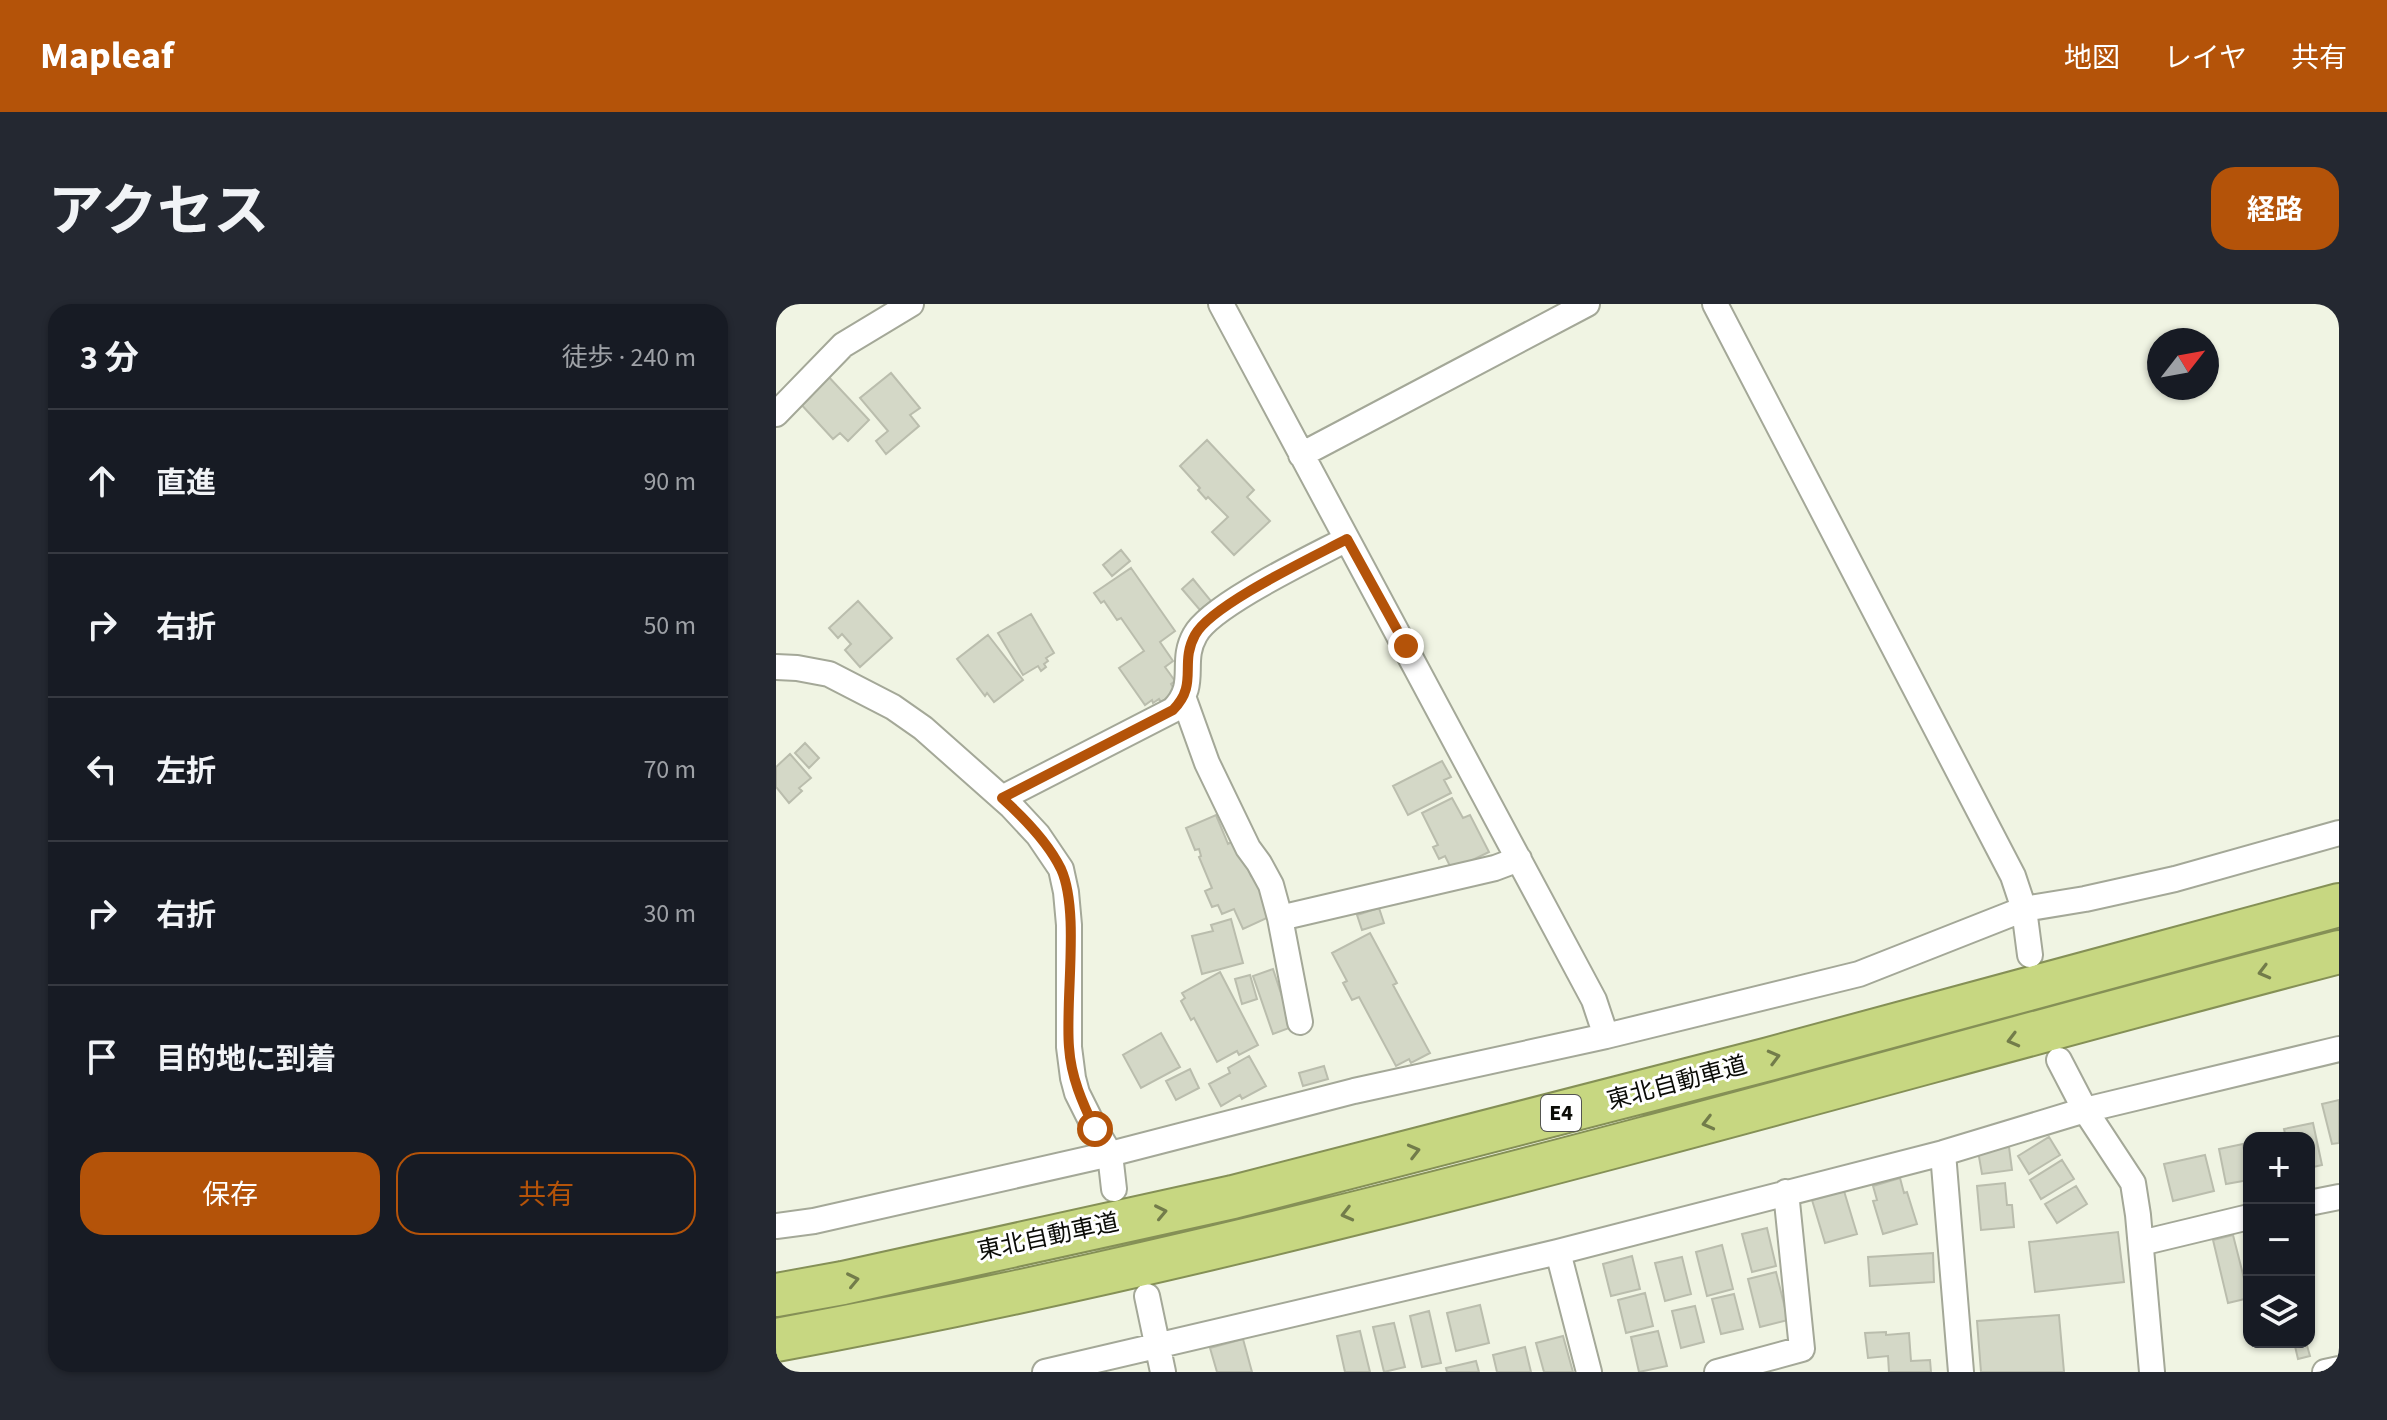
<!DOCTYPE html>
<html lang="ja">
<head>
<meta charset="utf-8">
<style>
  body { margin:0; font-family:"Source Sans 3","Noto Sans JP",sans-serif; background:#242831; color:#f1f3f6 }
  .controls { position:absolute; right:24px; bottom:24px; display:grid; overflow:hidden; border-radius:16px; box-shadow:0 2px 6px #0004 }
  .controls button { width:72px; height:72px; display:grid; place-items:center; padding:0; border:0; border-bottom:2px solid #363941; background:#171b24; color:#f1f3f6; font:40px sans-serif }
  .compass { position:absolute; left:1371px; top:24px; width:72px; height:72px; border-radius:50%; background:#171b24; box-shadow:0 2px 6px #0004; rotate:59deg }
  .stop { position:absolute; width:24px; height:24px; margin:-18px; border:6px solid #b45309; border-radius:50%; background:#fff }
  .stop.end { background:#b45309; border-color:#fff; box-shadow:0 2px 8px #0008 }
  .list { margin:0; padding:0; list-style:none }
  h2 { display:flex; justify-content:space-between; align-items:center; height:104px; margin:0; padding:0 32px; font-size:34px }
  h2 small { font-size:26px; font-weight:400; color:#9ea1a6 }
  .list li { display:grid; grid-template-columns:52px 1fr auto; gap:24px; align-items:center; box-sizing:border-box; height:144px; padding:0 32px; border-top:2px solid #363941 }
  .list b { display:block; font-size:30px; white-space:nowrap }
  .list em { font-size:26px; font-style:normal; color:#9ea1a6 }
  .actions { display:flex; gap:16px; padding:24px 32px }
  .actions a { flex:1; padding:18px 0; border:2px solid #b45309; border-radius:24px; text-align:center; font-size:28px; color:#b45309 }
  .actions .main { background:#b45309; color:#fff }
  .icon { flex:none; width:44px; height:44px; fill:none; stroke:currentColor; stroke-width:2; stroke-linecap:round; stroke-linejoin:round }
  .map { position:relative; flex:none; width:1563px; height:1068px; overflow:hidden; border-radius:24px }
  header { display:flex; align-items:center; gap:48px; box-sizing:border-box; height:112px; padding:0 40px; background:#b45309; color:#fff }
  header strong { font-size:38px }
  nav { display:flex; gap:44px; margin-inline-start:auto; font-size:28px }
  .intro { display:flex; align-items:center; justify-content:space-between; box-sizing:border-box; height:192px; padding:0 48px }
  h1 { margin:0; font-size:56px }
  .button { padding:20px 36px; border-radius:24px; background:#b45309; color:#fff; font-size:28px; font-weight:700 }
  main { display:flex; gap:48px; padding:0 48px }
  aside { flex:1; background:#171b24; border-radius:24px; box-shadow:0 2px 6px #0004 }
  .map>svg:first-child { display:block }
</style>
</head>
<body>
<header>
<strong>Mapleaf</strong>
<nav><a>地図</a><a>レイヤ</a><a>共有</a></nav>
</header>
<div class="intro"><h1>アクセス</h1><a class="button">経路</a></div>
<main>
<aside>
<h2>3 分<small>徒歩 · 240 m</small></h2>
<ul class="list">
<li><svg class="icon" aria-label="ahead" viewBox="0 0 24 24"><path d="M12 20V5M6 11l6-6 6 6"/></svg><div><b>直進</b></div><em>90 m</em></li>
<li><svg class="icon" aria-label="right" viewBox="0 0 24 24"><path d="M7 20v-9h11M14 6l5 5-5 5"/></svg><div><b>右折</b></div><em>50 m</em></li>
<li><svg class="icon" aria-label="left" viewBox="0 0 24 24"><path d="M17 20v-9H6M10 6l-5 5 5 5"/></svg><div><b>左折</b></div><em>70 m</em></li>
<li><svg class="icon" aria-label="right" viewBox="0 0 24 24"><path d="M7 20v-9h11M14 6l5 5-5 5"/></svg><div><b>右折</b></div><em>30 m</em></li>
<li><svg class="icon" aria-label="arrive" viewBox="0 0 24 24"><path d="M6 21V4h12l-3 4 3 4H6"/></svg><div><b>目的地に到着</b></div></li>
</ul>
<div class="actions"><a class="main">保存</a><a>共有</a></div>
</aside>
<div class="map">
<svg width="1563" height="1068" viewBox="0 0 1563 1068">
  <rect width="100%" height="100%" fill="#f0f4e3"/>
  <path fill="#d4d8c7" stroke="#babdad" stroke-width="2" d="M115,69L144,104L134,111L143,122L110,150L100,137L112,127L84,94Z
    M50,70L93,116L72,137L64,129L57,135L22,97Z
    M431,136L478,186L471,193L494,217L458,251L436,228L452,213L432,193L430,195L422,186L424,184L404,162Z
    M345,246L354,257L336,272L327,261Z
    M355,264L399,327L384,338L397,357L389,363L399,377L395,380L400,388L385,398L383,395L377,399L376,396L369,401L343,364L368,347L345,314L341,316L328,297L325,299L318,289Z
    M417,275L435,297L424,306L406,285Z
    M82,297L116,334L84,363L69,346L75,340L66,330L62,334L53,324Z
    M255,310L278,349L270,354L272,357L268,360L270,363L265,367L262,362L247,371L222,329Z
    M212,331L247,376L218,398L211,389L209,392L181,355Z
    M29,439L43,454L33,464L19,449Z
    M14,450L35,474L23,484L26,487L13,499L0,483V463Z
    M666,457L675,473L668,476L675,489L632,511L617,482Z
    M676,494L687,514L694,511L713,548L676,566L669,552L663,555L657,543L662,541L646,509Z
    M440,511L452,540L460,536L475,572L479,570L493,613L467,625L458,605L446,610L442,601L436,603L429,587L436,584L423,553L425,552L423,545L419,546L410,524Z
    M603,604L608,619L586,626L581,611Z
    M455,615L467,659L426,670L416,632L437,627L435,621Z
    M594,629L621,679L617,681L654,749L635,759L633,755L620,762L583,693L576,696L567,679L571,677L556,649Z
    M497,665L516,723L497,730L477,672Z
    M444,668L482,741L463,751L461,747L441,758L418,714L415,716L405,697L409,694L406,689Z
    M474,671L481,695L466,700L459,675Z
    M385,729L404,763L365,784L347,751Z
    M473,752L490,782L466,795L464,791L445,802L433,780L454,769L452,764Z
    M548,762L552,775L527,782L523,769Z
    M414,765L423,784L400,796L390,777Z
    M1563,796V839L1556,840L1546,800Z
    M1537,819L1546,861L1533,864V834H1510L1508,825Z
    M1273,833L1284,851L1253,870L1242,852Z
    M1467,840L1473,876L1450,880L1443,845Z
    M1233,843L1236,866L1206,870L1202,847Z
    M1429,851L1438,887L1397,897L1388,860Z
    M1286,856L1298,875L1265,895L1254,876Z
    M1124,874L1128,889L1131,888L1141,920L1107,930L1097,897L1101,896L1097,882Z
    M1229,879L1231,901H1236L1238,923L1205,926L1201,882Z
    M1300,882L1311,900L1281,919L1269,900Z
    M1068,887L1081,930L1049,939L1036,896Z
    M991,924L1000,962L976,968L966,930Z
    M1342,928L1348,978L1259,988L1253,938Z
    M1457,931L1473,994L1452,999L1437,936Z
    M946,941L957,985L931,992L920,948Z
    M1157,949L1158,978L1094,982L1092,953Z
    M856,952L864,985L835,992L827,960Z
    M906,953L915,990L889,997L879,959Z
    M1000,968L1012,1016L984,1023L972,975Z
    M869,989L877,1022L850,1029L842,996Z
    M958,990L967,1025L945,1030L936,995Z
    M704,1001L713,1039L680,1047L671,1009Z
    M919,1002L928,1038L905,1044L896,1007Z
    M653,1007L665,1059L646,1063L634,1012Z
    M1283,1011L1288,1068H1205L1201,1017Z
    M618,1019L629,1063L608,1068L597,1023Z
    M584,1027L594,1068H569L561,1032Z
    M882,1027L891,1062L863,1068L855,1033Z
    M1110,1028V1031L1133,1029L1135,1057L1154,1056L1155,1068H1113L1112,1052L1092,1054L1089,1029Z
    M787,1032L797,1068H768L760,1039Z
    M467,1035L476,1068H441L434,1044Z
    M1518,1038H1530L1534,1052L1522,1055Z
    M749,1043L755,1068H721L717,1051Z
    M700,1057L703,1068H671L670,1064Z"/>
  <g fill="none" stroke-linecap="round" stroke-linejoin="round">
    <g stroke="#a4a898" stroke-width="28">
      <path id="minor" d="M445,0L818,696L830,732
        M939,0L1237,572L1248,605L1254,651
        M0,110L67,41L135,0
        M525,151L811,0
        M0,363L21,364L53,370L117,403L147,424L235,502L262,531L285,565L290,588L293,621V743L297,774L301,789L319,825L334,850L338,885
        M408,395L431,459L472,544L483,559L495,581L504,614L524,718
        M226,494L397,406C423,380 403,359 419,331C435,301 537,253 571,235
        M504,614L719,564L743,555
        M1283,756L1309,806L1357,879L1362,911L1376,1068
        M1167,849L1185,1068
        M1533,899L1563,893
        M0,922L38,917L334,850L578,787L830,732L1083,670L1248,605L1309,595L1399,575L1563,529
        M1365,939L1473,913
        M782,948L813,1068
        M371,992L387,1068
        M269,1068L782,948L1167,849L1309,806L1563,745
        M941,1068L1026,1045L1010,888
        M1549,1068L1563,1065"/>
    </g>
    <g stroke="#859056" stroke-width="46">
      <path id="motorway" d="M0,991L67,979L457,893L993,755L1563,601
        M0,1036C528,940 1044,783 1563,648"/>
    </g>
    <use href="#minor" stroke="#fff" stroke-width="24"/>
    <use href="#motorway" stroke="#c7d781" stroke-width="42"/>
  </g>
  <defs><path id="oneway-chevron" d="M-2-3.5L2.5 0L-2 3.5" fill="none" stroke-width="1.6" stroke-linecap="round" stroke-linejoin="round" transform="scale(2)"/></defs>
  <g stroke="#727c4a">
    <use href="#oneway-chevron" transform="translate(1488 668) rotate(165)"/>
    <use href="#oneway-chevron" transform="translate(1237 736) rotate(165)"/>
    <use href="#oneway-chevron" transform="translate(998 753) rotate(-15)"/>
    <use href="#oneway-chevron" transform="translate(932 819) rotate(166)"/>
    <use href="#oneway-chevron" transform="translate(638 847) rotate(-14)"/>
    <use href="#oneway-chevron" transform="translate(385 908) rotate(-12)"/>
    <use href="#oneway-chevron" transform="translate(571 910) rotate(166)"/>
    <use href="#oneway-chevron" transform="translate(77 976) rotate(-12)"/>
  </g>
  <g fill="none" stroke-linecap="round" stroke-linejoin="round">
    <path stroke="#b45309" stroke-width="10" d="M319,825C306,798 295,773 293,743C289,695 304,607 285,565C273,540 246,512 226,494L397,406C423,380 403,360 419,331C435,301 537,253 571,235L630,342"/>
  </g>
  <g text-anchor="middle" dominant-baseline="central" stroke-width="6" stroke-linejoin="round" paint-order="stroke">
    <rect fill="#fff" stroke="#545551" stroke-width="2" x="765" y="791" width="40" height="36" rx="6"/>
    <g font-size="22" font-weight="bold" fill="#0b0c07">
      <text x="785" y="809">E4</text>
    </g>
    <g font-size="24" fill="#0b0c07" stroke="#fff">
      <text transform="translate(901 779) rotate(-15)">東北自動車道</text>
      <text transform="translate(272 933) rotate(-12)">東北自動車道</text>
    </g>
  </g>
</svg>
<div class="controls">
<button>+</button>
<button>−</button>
<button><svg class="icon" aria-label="layers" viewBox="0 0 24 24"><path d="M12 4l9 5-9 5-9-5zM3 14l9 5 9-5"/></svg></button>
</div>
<svg class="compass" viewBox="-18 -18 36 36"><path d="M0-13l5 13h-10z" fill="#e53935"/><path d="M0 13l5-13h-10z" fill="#9ea1a6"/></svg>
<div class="stop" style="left:319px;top:825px"></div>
<div class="stop end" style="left:630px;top:342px"></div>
</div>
</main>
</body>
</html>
